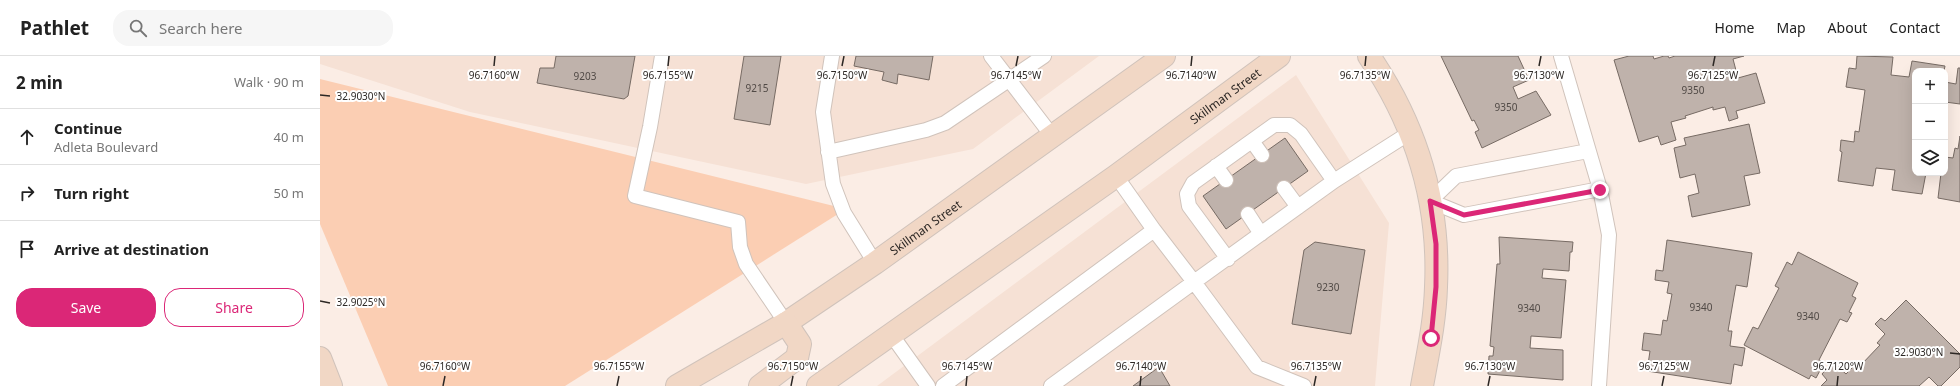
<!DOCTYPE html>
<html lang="en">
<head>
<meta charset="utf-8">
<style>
  body { margin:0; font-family:"Noto Sans",sans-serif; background:#f6f6f6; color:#222 }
  .controls { position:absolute; right:12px; top:12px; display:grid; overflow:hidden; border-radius:8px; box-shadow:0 4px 16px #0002 }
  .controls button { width:36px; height:36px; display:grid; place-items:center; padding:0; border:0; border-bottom:1px solid #e0e0e0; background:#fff; color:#222; font:20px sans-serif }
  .stop { position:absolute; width:12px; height:12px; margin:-9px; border:3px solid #db2777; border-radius:50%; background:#fff }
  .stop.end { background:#db2777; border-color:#fff; box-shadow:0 1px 4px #0008 }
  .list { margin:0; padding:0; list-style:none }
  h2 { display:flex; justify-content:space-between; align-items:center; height:52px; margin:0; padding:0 16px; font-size:17px }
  h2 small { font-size:13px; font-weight:400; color:#767676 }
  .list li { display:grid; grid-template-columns:26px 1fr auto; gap:12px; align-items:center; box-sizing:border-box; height:56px; padding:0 16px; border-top:1px solid #e0e0e0 }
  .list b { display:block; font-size:15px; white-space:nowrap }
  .list p { margin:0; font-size:13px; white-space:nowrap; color:#767676 }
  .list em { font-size:13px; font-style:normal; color:#767676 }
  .actions { display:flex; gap:8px; padding:12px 16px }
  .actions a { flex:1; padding:9px 0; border:1px solid #db2777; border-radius:16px; text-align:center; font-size:14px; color:#db2777 }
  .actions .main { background:#db2777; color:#fff }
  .icon { flex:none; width:22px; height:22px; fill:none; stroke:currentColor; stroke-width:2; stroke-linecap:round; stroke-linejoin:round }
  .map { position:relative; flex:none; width:1640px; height:330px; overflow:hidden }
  header { display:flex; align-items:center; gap:24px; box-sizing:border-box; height:56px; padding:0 20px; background:#fff; border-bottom:1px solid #e0e0e0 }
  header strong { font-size:19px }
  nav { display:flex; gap:22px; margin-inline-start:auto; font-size:14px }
  .search { width:280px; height:36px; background:#f6f6f6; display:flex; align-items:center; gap:10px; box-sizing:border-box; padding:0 14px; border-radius:16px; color:#767676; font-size:15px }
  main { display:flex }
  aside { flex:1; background:#fff }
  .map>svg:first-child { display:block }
</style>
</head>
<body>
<header>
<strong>Pathlet</strong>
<div class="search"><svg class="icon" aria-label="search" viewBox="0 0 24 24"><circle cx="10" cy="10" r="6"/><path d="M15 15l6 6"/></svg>Search here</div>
<nav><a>Home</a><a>Map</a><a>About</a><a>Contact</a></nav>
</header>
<main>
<aside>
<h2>2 min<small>Walk · 90 m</small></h2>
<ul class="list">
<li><svg class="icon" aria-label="ahead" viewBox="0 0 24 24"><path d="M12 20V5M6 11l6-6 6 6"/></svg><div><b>Continue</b><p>Adleta Boulevard</p></div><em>40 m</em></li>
<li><svg class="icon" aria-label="right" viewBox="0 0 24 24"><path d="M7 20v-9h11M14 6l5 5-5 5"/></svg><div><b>Turn right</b></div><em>50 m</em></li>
<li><svg class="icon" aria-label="arrive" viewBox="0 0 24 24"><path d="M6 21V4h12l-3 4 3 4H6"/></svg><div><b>Arrive at destination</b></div></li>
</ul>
<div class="actions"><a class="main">Save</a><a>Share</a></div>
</aside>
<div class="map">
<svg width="1640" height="330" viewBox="0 0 1640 330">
  <rect width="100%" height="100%" fill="#fbede5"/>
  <path fill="#f6e1d5" d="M0,0H779L653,93L486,128L150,56L0,8Z
    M976,19L1069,167L1055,330H557Z"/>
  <path fill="#fbceb3" d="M0,23L526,153L245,330H68L0,168Z"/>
  <path fill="#bfb2ab" stroke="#776b64" d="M236,0H315L308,40L304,43L217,27L220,12H234Z
    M424,0H461L450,69L414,63Z
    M536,0H613L609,24L578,18L577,28L562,24L564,16L534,10Z
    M1121,0H1198L1209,24L1193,31L1198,43L1216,35L1231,59L1162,92L1155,76L1159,74L1154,64L1152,65Z
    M1309,0H1333L1334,3L1344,0H1348L1349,2L1355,0H1424L1413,3L1418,22L1436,17L1445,47L1416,55L1418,62L1409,65L1405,51L1393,54V51L1365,60L1366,62L1351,66L1356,84L1341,89L1338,80L1319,86L1294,4Z
    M1537,0L1573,1L1571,19L1589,21L1592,5L1625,10L1624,15H1595V117H1606L1602,138L1572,134L1575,114L1556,112L1553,130L1518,125L1522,96L1520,95L1521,84L1534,86L1535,75L1539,76L1545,34L1526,31L1529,12L1536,13Z
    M1638,12H1640V48L1625,46V26L1636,28Z
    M1429,68L1440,117L1424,120L1430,149L1372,161L1368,140L1379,137L1375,118L1360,122L1354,92L1366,89L1364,82Z
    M1640,80V146L1618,142L1621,117H1625V101L1633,102L1635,92L1638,93Z
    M965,82L988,115L906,173L883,140Z
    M1179,181L1253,186L1252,196H1250L1249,215L1223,213L1222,222L1246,224L1241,282L1211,280L1210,292L1243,294V324L1168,318L1169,300H1173L1174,291L1170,290L1177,208H1180Z
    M1347,184L1432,197L1427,231L1416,229L1408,275H1412L1410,290L1425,292L1422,310L1414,308L1411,328L1327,315L1330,295L1322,294L1324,277L1341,279L1343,264L1347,265L1352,238L1347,237L1349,226L1335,224L1336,214L1343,215Z
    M995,186L1045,194L1031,278L972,268L984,194Z
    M1478,196L1538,227L1532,240L1536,242L1529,256L1532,257L1527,266L1520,263L1499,304L1504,307L1496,322L1491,319L1489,323L1424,289L1433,271L1438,273L1459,232L1455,230L1467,206L1472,209Z
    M1586,244L1640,298V311L1621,330H1618L1609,321L1599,330H1501L1507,324L1502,318L1513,306L1526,318L1536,308L1540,310L1560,289L1557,287L1565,278L1555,268L1561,262L1565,265Z
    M839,311L850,330H813Z"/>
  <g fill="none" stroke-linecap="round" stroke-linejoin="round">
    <g stroke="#d0c3bb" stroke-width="16">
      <path id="lane" d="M342,0L330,71L315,140L418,166L420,191L426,208L466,267
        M512,0L503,56L513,128L524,157L555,207
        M671,0L733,81
        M1241,0L1280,133L1289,179L1279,330
        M932,85L942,99
        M1268,95L1136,120L1110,145L1144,159L1280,133
        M508,96L606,74L625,67L724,0
        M896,110L906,124
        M964,132L978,151
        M928,158L941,178
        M834,174L874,226L1014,125L1091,76
        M908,203L869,150L867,138L873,127L954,69H970L981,78L1014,125
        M571,278L608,330
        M623,330L834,174L796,120
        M731,330L874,226L937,311L984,330"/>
    </g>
    <g stroke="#d0c3bb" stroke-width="24">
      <g id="secondary">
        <path d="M1049,0C1096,69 1120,147 1116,231C1115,265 1108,297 1102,330"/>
        <path d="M0,302L11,330"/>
        <path id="s1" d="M357,330L466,267L555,207L844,0"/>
        <path d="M440,330L477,302L480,288L466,267"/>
        <path id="s2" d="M498,330L796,120L959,0"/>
      </g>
    </g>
    <use href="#lane" stroke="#fff" stroke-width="14"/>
    <use href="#secondary" stroke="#f1d7c5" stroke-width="22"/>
  </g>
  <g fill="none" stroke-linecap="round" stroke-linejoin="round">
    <path stroke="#db2777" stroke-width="5" d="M1111,282L1116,231V188L1110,145L1144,159L1280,134"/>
  </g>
  <path fill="none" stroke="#2c2724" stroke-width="1.5" d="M174,10L175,0M348,10L349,0M522,10L524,0M696,10L698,0M871,10L872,0M1045,10L1046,0M1219,10L1221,0M1393,10L1395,0M0,39L10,40M0,245L10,247M1630,297L1640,298M123,330L125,320M297,330L299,320M471,330L473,320M646,330L647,320M820,330L821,320M994,330L996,320M1168,330L1170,320M1342,330L1344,320M1517,330L1518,320"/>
  <g text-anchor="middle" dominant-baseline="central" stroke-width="4" stroke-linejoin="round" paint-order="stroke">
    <g font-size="10" fill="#514a46">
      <text x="265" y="20">9203</text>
      <text x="437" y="32">9215</text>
      <text x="1373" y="34">9350</text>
      <text x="1186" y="51">9350</text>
      <text x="1008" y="231">9230</text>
      <text x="1381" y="251">9340</text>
      <text x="1209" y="252">9340</text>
      <text x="1488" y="260">9340</text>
    </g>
    <g font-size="12" fill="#2c2724" stroke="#fff">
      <text stroke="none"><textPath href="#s2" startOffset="500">Skillman Street</textPath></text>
      <text stroke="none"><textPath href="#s1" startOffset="295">Skillman Street</textPath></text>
    </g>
  </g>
  <g font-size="10" text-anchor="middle" fill="#2c2724" stroke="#fff" stroke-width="4" stroke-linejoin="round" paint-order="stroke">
    <text x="1045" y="23">96.7135°W</text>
    <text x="1393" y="23">96.7125°W</text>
    <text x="174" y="23">96.7160°W</text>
    <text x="348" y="23">96.7155°W</text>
    <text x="522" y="23">96.7150°W</text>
    <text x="696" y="23">96.7145°W</text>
    <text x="871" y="23">96.7140°W</text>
    <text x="1219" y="23">96.7130°W</text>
    <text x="41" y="44">32.9030°N</text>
    <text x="41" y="250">32.9025°N</text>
    <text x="1599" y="300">32.9030°N</text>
    <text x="125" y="314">96.7160°W</text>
    <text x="299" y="314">96.7155°W</text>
    <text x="473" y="314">96.7150°W</text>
    <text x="647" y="314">96.7145°W</text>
    <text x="821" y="314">96.7140°W</text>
    <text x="996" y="314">96.7135°W</text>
    <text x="1170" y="314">96.7130°W</text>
    <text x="1344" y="314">96.7125°W</text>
    <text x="1518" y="314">96.7120°W</text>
  </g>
</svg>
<div class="controls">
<button>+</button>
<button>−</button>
<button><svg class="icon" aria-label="layers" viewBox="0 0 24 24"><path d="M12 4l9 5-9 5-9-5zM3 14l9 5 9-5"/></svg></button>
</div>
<div class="stop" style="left:1111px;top:282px"></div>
<div class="stop end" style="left:1280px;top:134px"></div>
</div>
</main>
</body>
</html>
